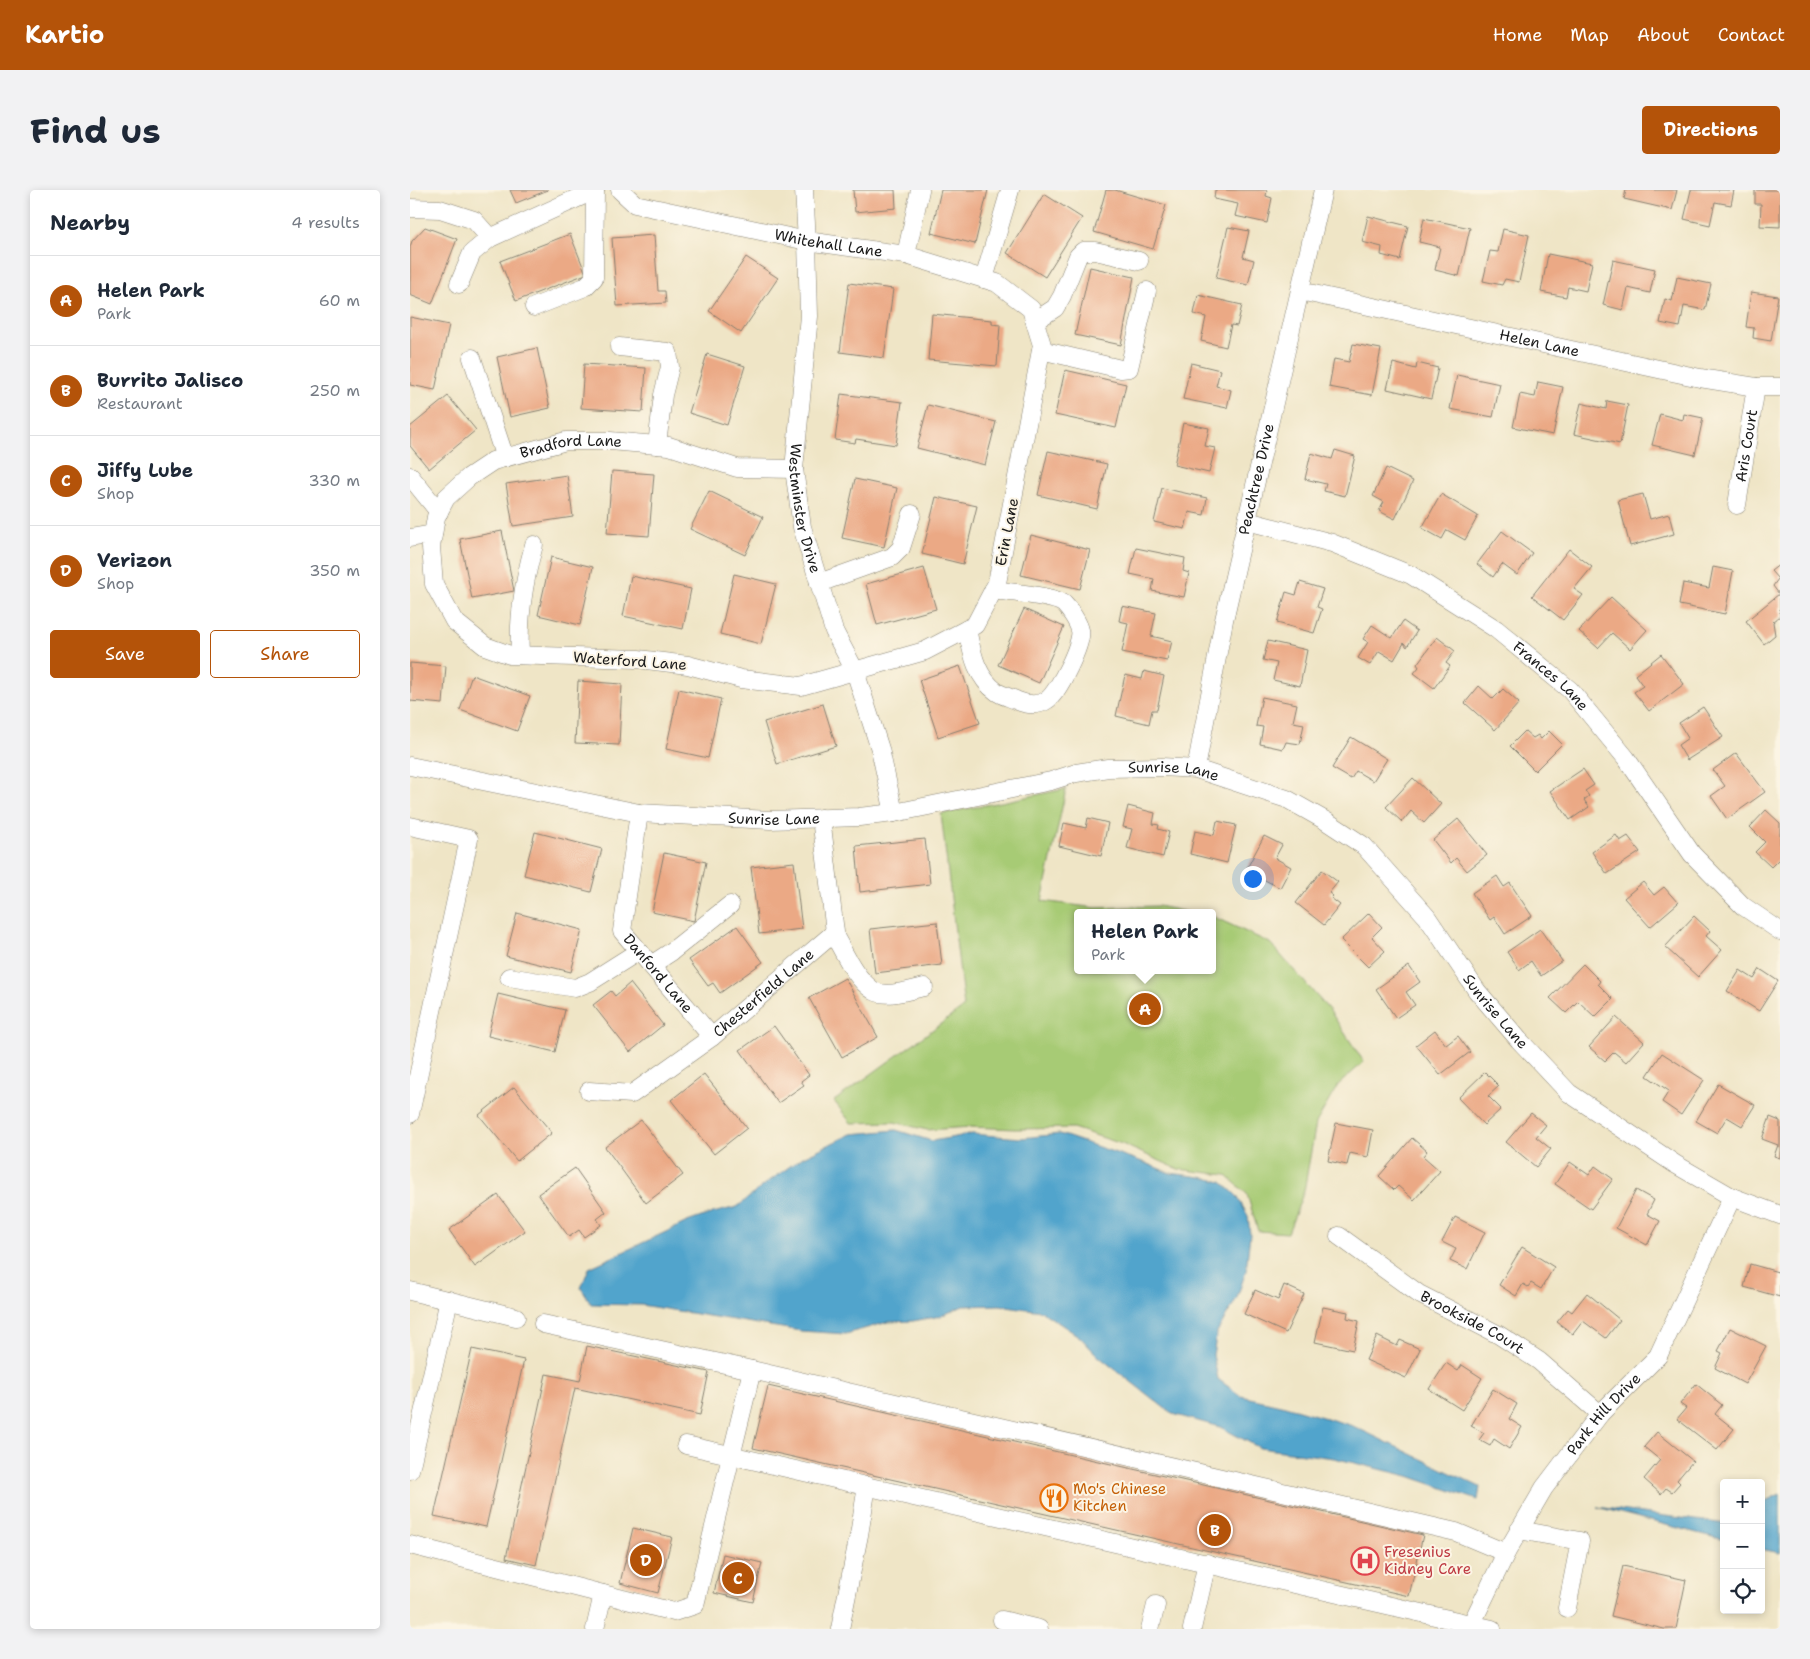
<!DOCTYPE html>
<html lang="en">
<head>
<meta charset="utf-8">
<style>
  body { margin:0; font-family:"Shantell Sans",sans-serif; background:#f2f2f3; color:#1f2937 }
  .controls { position:absolute; right:15px; bottom:15px; display:grid; overflow:hidden; border-radius:5px; box-shadow:0 2px 8px #0003 }
  .controls button { width:45px; height:45px; display:grid; place-items:center; padding:0; border:0; border-bottom:1px solid #e0e1e3; background:#fff; color:#1f2937; font:25px sans-serif }
  .you { position:absolute; left:842px; top:688px; width:18px; height:18px; margin:-12px; border:4px solid #fff; border-radius:50%; background:#1a73e8; box-shadow:0 0 0 8px #1a73e833 }
  .badge { display:grid; place-items:center; width:32px; height:32px; border-radius:50%; background:#b45309; color:#fff; font-size:16px; font-weight:700 }
  .pin { position:absolute; translate:-50% -50%; border:2px solid #fff; box-shadow:0 1px 5px #0006 }
  .popup { position:absolute; left:664px; top:719px; width:142px; height:65px; box-sizing:border-box; display:grid; place-content:center; border-radius:5px; background:#fff; filter:drop-shadow(0 1px 4px #0005); font-size:16px; white-space:nowrap; color:#747a83 }
  .popup b { font-size:19px; color:#1f2937 }
  .popup::after { content:''; position:absolute; left:50%; top:100%; margin-left:-10px; border:10px solid transparent; border-top-color:#fff }
  .list { margin:0; padding:0; list-style:none }
  h2 { display:flex; justify-content:space-between; align-items:center; height:65px; margin:0; padding:0 20px; font-size:21px }
  h2 small { font-size:16px; font-weight:400; color:#747a83 }
  .list li { display:grid; grid-template-columns:32px 1fr auto; gap:15px; align-items:center; box-sizing:border-box; height:90px; padding:0 20px; border-top:1px solid #e0e1e3 }
  .list b { display:block; font-size:19px; white-space:nowrap }
  .list p { margin:0; font-size:16px; white-space:nowrap; color:#747a83 }
  .list em { font-size:16px; font-style:normal; color:#747a83 }
  .actions { display:flex; gap:10px; padding:15px 20px }
  .actions a { flex:1; padding:11px 0; border:1px solid #b45309; border-radius:5px; text-align:center; font-size:18px; color:#b45309 }
  .actions .main { background:#b45309; color:#fff }
  .icon { flex:none; width:28px; height:28px; fill:none; stroke:currentColor; stroke-width:2; stroke-linecap:round; stroke-linejoin:round }
  .map { position:relative; flex:none; width:1370px; height:1439px; overflow:hidden; border-radius:5px }
  header { display:flex; align-items:center; gap:30px; box-sizing:border-box; height:70px; padding:0 25px; background:#b45309; color:#fff }
  header strong { font-size:24px }
  nav { display:flex; gap:28px; margin-inline-start:auto; font-size:18px }
  .intro { display:flex; align-items:center; justify-content:space-between; box-sizing:border-box; height:120px; padding:0 30px }
  h1 { margin:0; font-size:35px }
  .button { padding:12px 22px; border-radius:5px; background:#b45309; color:#fff; font-size:18px; font-weight:700 }
  main { display:flex; gap:30px; padding:0 30px }
  aside { flex:1; background:#fff; border-radius:5px; box-shadow:0 2px 8px #0003 }
  .map>svg:first-child { display:block }
</style>
</head>
<body>
<header>
<strong>Kartio</strong>
<nav><a>Home</a><a>Map</a><a>About</a><a>Contact</a></nav>
</header>
<div class="intro"><h1>Find us</h1><a class="button">Directions</a></div>
<main>
<aside>
<h2>Nearby<small>4 results</small></h2>
<ul class="list">
<li><span class="badge">A</span><div><b>Helen Park</b><p>Park</p></div><em>60 m</em></li>
<li><span class="badge">B</span><div><b>Burrito Jalisco</b><p>Restaurant</p></div><em>250 m</em></li>
<li><span class="badge">C</span><div><b>Jiffy Lube</b><p>Shop</p></div><em>330 m</em></li>
<li><span class="badge">D</span><div><b>Verizon</b><p>Shop</p></div><em>350 m</em></li>
</ul>
<div class="actions"><a class="main">Save</a><a>Share</a></div>
</aside>
<div class="map">
<svg width="1370" height="1439" viewBox="0 0 1370 1439">
  <rect width="100%" height="100%" fill="#fcf5e5"/>
  <filter id="ink" filterUnits="userSpaceOnUse"><feTurbulence type="fractalNoise" baseFrequency=".02" numOctaves="2"/><feDisplacementMap in="SourceGraphic" scale="10" xChannelSelector="R" yChannelSelector="G"/><feConvolveMatrix kernelMatrix="1 2 1 2 8 2 1 2 1" color-interpolation-filters="sRGB"/></filter>
  <filter id="wash" filterUnits="userSpaceOnUse"><feTurbulence type="fractalNoise" baseFrequency=".0096" numOctaves="4" result="noise"/><feDisplacementMap in="SourceGraphic" scale="20" xChannelSelector="R" yChannelSelector="G"/><feGaussianBlur stdDeviation="1.12" result="paint"/><feColorMatrix in="noise" values="0 0 0 0 0 0 0 0 0 0 0 0 0 0 0 0 0 1.4 0 .05"/><feComposite in="paint" operator="in"/></filter>
  <g filter="url(#wash)">
    <rect width="100%" height="100%" fill="#efe5c6"/>
    <path fill="#a7cb74" stroke="#627448" d="M656,599L632,711L686,718L748,716L782,723H668V780H802L803,727H804L860,753L920,821L954,872L928,895L906,933L894,1001L878,1043L848,1041L837,1004L816,985L768,979L712,954L663,938L606,939L560,937L517,940L484,932L441,933L424,911L554,817L531,624Z"/>
    <path fill="#51a4cc" stroke="#366074" d="M486,940L522,951L562,944L611,948L650,944L730,971L760,983L791,987L812,992L827,1006L838,1026L840,1044L836,1081L827,1108L807,1142L803,1165L808,1189L831,1206L875,1216L943,1236L1070,1297L1068,1310L998,1286L924,1268L850,1258L810,1237L766,1225L757,1220L688,1166L670,1147L631,1121L590,1115L553,1116L531,1126L503,1131L478,1132L436,1144L391,1141L231,1115L181,1114L171,1098L179,1078L277,1032L303,1023L327,1017L358,992L393,967L441,944Z
      M1370,1304V1363L1351,1359V1313Z
      M1187,1317L1309,1333L1314,1331V1350Z"/>
    <g id="blocks">
      <path fill="#eba985" d="M100,0H138L106,13Z
        M443,0H485L486,18L445,22Z
        M531,0H578L565,54L521,43Z
        M696,0H705L756,15L743,59L684,42Z
        M805,0H857L856,6L862,8L857,33L825,26L828,14L804,9Z
        M1216,0H1267L1262,20L1214,9Z
        M1281,0H1324L1321,15L1305,12L1300,35L1274,29Z
        M1345,0H1370V37L1350,36L1351,14H1345Z
        M634,4L672,28L635,87L597,63Z
        M958,26L998,36L990,70L971,65L972,57L952,52Z
        M1014,28L1060,38L1049,86L1025,80L1030,57L1009,52Z
        M15,37L47,49L22,114L0,105V57L2,51Z
        M818,37L839,41L833,67L844,70L838,95L806,88Z
        M1093,39L1119,45L1109,92L1095,89L1092,95L1073,91L1080,61L1088,62Z
        M160,44L176,84L106,111L90,71Z
        M244,45L248,101H255L256,113L207,116L202,48Z
        M1138,64L1182,73L1176,101L1158,97L1156,107L1131,102Z
        M336,67L368,88L331,143L299,121Z
        M1203,70L1245,79L1240,103L1218,98L1213,120L1193,115Z
        M680,77L724,87L711,155L665,145Z
        M1267,87L1301,94L1295,120L1274,116L1270,137L1250,133L1255,109L1262,111Z
        M439,93L483,99L474,168L430,162Z
        M1341,102L1368,106L1361,151L1343,148L1344,138L1336,137Z
        M788,105L832,115L827,136L821,135L816,157L791,151L796,127L784,124Z
        M522,124L582,130V134L590,135L587,176L518,170Z
        M0,127L39,135L25,200L0,195Z
        M943,154L971,159L962,205L919,197L924,169L939,172Z
        M127,158L140,218L100,227L87,167Z
        M297,164L335,176L317,235L279,223Z
        M781,173L810,180L806,196L821,200L817,218L773,209Z
        M983,173L1006,179L1007,173L1028,178L1021,209L977,199Z
        M174,174L236,178L233,222L171,218Z
        M655,180L716,194L706,238L645,225Z
        M1047,185L1090,194L1083,227L1040,219Z
        M1128,192L1153,197L1143,245L1103,237L1110,204L1125,207Z
        M431,204L492,212L486,255L446,249L445,253L425,250Z
        M38,206L66,240L19,279L0,256V237Z
        M1197,211L1218,215L1210,254L1164,244L1171,213L1196,219Z
        M518,215L586,232L575,275L507,258Z
        M1250,224L1273,230L1274,224L1293,228L1285,265L1242,255Z
        M773,233L799,238L795,256L805,258L799,283L764,275Z
        M925,260L945,266L935,306L914,301L916,294L895,289L901,263L922,269Z
        M638,261L697,274L687,319L628,305Z
        M976,278L1003,291L985,329L969,321L974,312L963,306Z
        M202,281L244,284L239,346L197,343Z
        M157,285L163,327L103,336L96,294Z
        M445,289L487,298L474,357L432,348Z
        M752,298L797,308L794,325L779,322L775,339L744,332Z
        M299,301L353,327L335,365L280,339Z
        M1031,304L1068,326L1055,350L1037,340L1032,349L1012,338Z
        M1233,304L1240,329L1259,324L1264,344L1220,356L1208,310Z
        M526,307L567,316L553,374L512,364Z
        M92,341L104,401L62,409L50,349Z
        M1092,341L1122,363L1107,385L1092,374L1083,387L1067,374Z
        M621,345L680,360L670,399L611,385Z
        M726,358L775,368L773,381L779,383L774,407L742,401L744,389L720,384Z
        M1159,359L1182,377L1164,399L1173,405L1153,430L1122,406Z
        M141,367L183,377L170,435L128,425Z
        M1370,374V426L1363,432L1365,445L1354,454L1336,431L1369,404L1363,396L1368,389L1361,381Z
        M1303,377L1323,381L1315,424L1269,415L1273,393L1299,398Z
        M514,378L526,419L467,435L456,394Z
        M324,384L366,394L351,454L310,444Z
        M221,386L281,399L273,439L213,426Z
        M890,392L913,399L907,417L912,419L904,443L867,433L876,402L886,405Z
        M1201,407L1237,440L1220,459L1202,443L1188,458L1169,441Z
        M712,416L746,423L741,446L762,451L757,471L712,462L718,433L709,431Z
        M614,419L654,437L629,493L588,475Z
        M993,431L1007,441L997,457L994,453L984,470L969,461L960,475L948,468L958,452L953,449L962,435L982,448Z
        M1027,447L1045,461L1036,473L1040,476L1024,498L1004,483L1009,477L1007,474Z
        M858,451L897,460L890,496L863,490L867,473L853,470Z
        M1251,464L1274,494L1239,521L1224,502L1233,496L1225,485Z
        M0,473L36,476L33,514L0,511Z
        M550,476L570,533L528,547L509,490Z
        M734,481L754,486L747,520H742L739,534L706,526L715,485L732,489Z
        M62,485L120,506L107,541L50,520Z
        M168,491L212,494L209,555L165,553Z
        M1069,496L1083,509L1093,499L1109,513L1085,540L1055,513Z
        M269,499L311,509L298,568L256,559Z
        M852,507L887,514L883,532L894,534L890,554L876,552L873,559L850,554L853,537L846,536Z
        M413,514L426,556L367,574L354,532Z
        M1293,517L1313,547L1277,570L1268,555L1278,548L1269,533Z
        M1115,541L1123,548L1128,545L1131,549L1139,541L1152,554L1125,581L1100,556Z
        M941,547L977,569L963,591L946,581L941,589L922,578Z
        M1326,563L1355,602L1317,629L1301,606L1315,596L1303,580Z
        M1173,579L1184,595L1175,601L1179,606L1174,610L1179,617L1160,630L1140,601Z
        M1003,588L1031,614L1014,633L1001,621L992,632L976,617Z
        M718,616L745,623L743,634L749,635L748,639L759,642L753,667L717,658L722,639L713,637Z
        M1356,620L1370,633V668L1361,677L1345,662L1355,652L1340,637Z
        M678,628L698,633L691,666L649,656L654,633L676,638Z
        M1048,629L1077,665L1057,681L1046,668L1041,673L1023,650Z
        M807,631L826,635L817,673L780,664L785,641L804,645Z
        M125,642L192,659L181,702L114,685Z
        M1206,645L1210,651L1218,646L1230,662L1197,684L1182,662Z
        M854,646L872,655L865,668L881,677L870,698L836,680Z
        M515,649L520,694L450,702L446,656Z
        M254,663L296,672L284,731L242,722Z
        M384,672L392,739L349,744L341,677Z
        M912,680L928,692L919,703L923,706L921,708L930,715L914,735L886,713Z
        M1087,686L1094,697L1100,693L1122,726L1095,744L1084,727L1080,730L1062,703Z
        M1233,692L1244,705L1254,697L1268,713L1240,737L1214,708Z
        M107,723L172,740L161,782L96,766Z
        M959,723L972,737L962,747L975,761L958,777L931,750Z
        M1284,726L1300,741L1296,746L1312,760L1288,787L1255,757Z
        M527,732L532,775L465,783L460,739Z
        M327,736L353,772L310,803L303,793L298,796L279,770Z
        M1130,739L1152,771L1131,786L1121,771L1109,780L1097,762Z
        M1173,774L1190,791L1188,794L1203,809L1185,827L1168,811L1156,823L1140,808Z
        M999,776L1010,792L996,802L1005,815L986,828L966,799Z
        M1350,779L1368,791L1349,821L1317,801L1330,780L1344,789Z
        M435,788L468,847L432,867L399,808Z
        M220,793L253,835L220,862L183,815L201,801L205,806Z
        M88,804L155,820L145,862L78,846Z
        M1206,827L1234,852L1216,872L1204,862L1195,871L1179,857Z
        M364,836L399,885L391,891L394,895L368,913L330,860Z
        M1025,840L1036,855L1048,846L1060,862L1030,885L1006,855Z
        M1252,863L1294,890L1271,925L1252,912L1259,901L1237,886Z
        M1075,882L1089,896L1078,906L1091,919L1074,935L1048,908Z
        M294,884L337,938L304,964L261,910Z
        M1308,894L1345,915L1332,936L1317,927L1307,943L1286,931Z
        M104,897L142,943L107,971L69,925Z
        M1121,923L1136,935L1126,947L1141,959L1126,977L1096,952Z
        M1360,927L1370,931V968L1364,966L1368,955L1352,949Z
        M231,930L273,985L236,1013L195,957Z
        M926,933L963,940L958,967L940,963L937,975L918,971Z
        M1002,948L1017,961L1013,966L1030,981L1004,1010L988,996L984,1000L969,986Z
        M1160,972L1179,985L1185,976L1203,989L1181,1019L1145,994Z
        M165,978L196,1022L187,1029L191,1035L174,1047L169,1040L159,1047L128,1004Z
        M1226,1000L1244,1010L1237,1024L1250,1031L1237,1055L1206,1038Z
        M88,1005L115,1041L65,1077L39,1040Z
        M1045,1027L1075,1042L1057,1079L1040,1071L1046,1059L1032,1052Z
        M1112,1057L1144,1077L1131,1099L1121,1093L1118,1097L1113,1094L1106,1106L1089,1095Z
        M1340,1074L1368,1082L1370,1076V1107L1334,1097Z
        M874,1095L894,1104L876,1143L834,1124L845,1100L868,1110Z
        M1177,1103L1210,1130L1196,1148L1173,1131L1163,1144L1147,1132L1158,1119L1162,1122Z
        M913,1117L938,1122L937,1128L949,1131L943,1160L905,1152Z
        M1320,1138L1356,1156L1335,1194L1305,1178L1312,1163L1308,1161Z
        M967,1146L987,1156L990,1150L1010,1159L996,1188L956,1170Z
        M177,1156L299,1182L290,1225L165,1198L126,1375L96,1368L136,1184L170,1191Z
        M62,1159L114,1170L76,1337L24,1326Z
        M1036,1173L1048,1181L1052,1175L1072,1188L1052,1220L1019,1199Z
        M1286,1194L1312,1215L1305,1224L1324,1239L1307,1260L1267,1229L1276,1218L1270,1214Z
        M358,1196L1013,1345L999,1406L343,1258Z
        M1083,1199L1107,1214L1099,1229L1112,1237L1099,1259L1084,1249L1080,1256L1069,1250L1074,1243L1061,1236Z
        M1247,1242L1283,1271L1267,1290L1270,1293L1262,1302L1256,1298L1251,1304L1234,1289L1250,1270L1234,1257Z
        M223,1338L262,1347L248,1403L210,1393Z
        M313,1364L352,1373L343,1412L304,1403Z
        M1213,1376L1276,1390L1266,1439H1254L1201,1426Z"/>
    </g>
  </g>
  <g filter="url(#ink)">
    <use href="#blocks" fill-opacity="0" stroke="#868071" stroke-width="1"/>
    <g fill="none" stroke-linecap="round" stroke-linejoin="round">
      <g stroke="#868071" stroke-width="19">
        <g id="minor">
          <path id="s1" d="M210,0L225,14L397,51L496,65L587,93L621,119L632,155L587,393L565,435L515,461L391,496L331,489L278,475L228,469L100,465L75,456L44,431L24,394L21,357L26,327L36,308L59,287L83,271L156,251H200L259,256L327,278L384,279"/>
          <path id="s2" d="M394,0L397,51L399,126L384,279L392,337L424,441L445,481L470,559L484,623"/>
          <path d="M0,18L30,19L64,30L80,48"/>
          <path d="M496,65L510,0"/>
          <path d="M574,89L600,0"/>
          <path d="M49,94L62,63L80,48L185,0"/>
          <path id="s3" d="M890,101L1290,188L1346,197H1370"/>
          <path d="M124,117L175,97L184,88L185,0"/>
          <path d="M625,131L645,118L652,106L668,66L673,61H685L729,71"/>
          <path d="M209,157L258,162L260,177L253,205L247,255"/>
          <path d="M631,160L711,179L719,178L737,101"/>
          <path d="M62,168L95,268"/>
          <path d="M0,286L29,322"/>
          <path id="s4" d="M1327,315L1346,197"/>
          <path id="s5" d="M837,331L922,353L1001,385L1086,439L1160,500L1216,568L1282,664L1333,716L1370,741"/>
          <path d="M0,348L23,344"/>
          <path d="M409,393L482,367L491,358L502,324"/>
          <path d="M557,439C562,463 566,487 587,502C593,506 602,508 608,511C617,515 629,516 637,510C648,503 674,451 670,440C668,432 660,420 654,414C645,406 597,402 583,400"/>
          <path d="M110,465C108,428 114,390 124,355"/>
          <path id="s6" d="M0,576L229,623L360,630L449,627L484,623L641,591L666,583L698,578L752,577L786,579L877,609L916,631L954,656L1017,727L1067,801L1109,850L1159,903L1265,974L1322,1007L1370,1025"/>
          <path id="s7" d="M786,579L814,430L913,0"/>
          <path id="s8" d="M229,623L212,741L302,847"/>
          <path d="M0,636L59,649L0,924"/>
          <path d="M423,743C434,762 445,789 464,801C477,808 501,800 514,797"/>
          <path d="M241,775L261,762L320,715"/>
          <path d="M99,787L165,798L180,792L229,761"/>
          <path id="s9" d="M179,901L222,904L302,847L425,742L411,628"/>
          <path id="s10" d="M929,1046L1009,1104L1089,1145L1129,1171L1190,1224"/>
          <path d="M0,1101L106,1127"/>
          <path d="M133,1134L342,1180L1046,1342L1096,1363"/>
          <path d="M276,1255L1082,1439"/>
          <path d="M0,1280L39,1110"/>
          <path d="M1109,1340L1170,1351L1157,1418"/>
          <path d="M0,1355L264,1422L285,1415L342,1180"/>
          <path d="M592,1430L629,1439"/>
          <path d="M185,1439L193,1404"/>
          <path d="M430,1439L449,1345L457,1296"/>
          <path d="M740,1439L746,1415"/>
          <path d="M782,1439L797,1373"/>
          <path id="s11" d="M1059,1439L1096,1363L1134,1298L1190,1224L1248,1166L1322,1007"/>
        </g>
      </g>
      <use href="#minor" stroke="#fff" stroke-width="18"/>
    </g>
  </g>
  <defs>
    <g id="restaurant-ring" transform="scale(1.4375)"><circle r="9.5" fill="#fcf5e5" stroke="#e8710a" stroke-width="1.5"/><path d="M-5-6h1v4h1v-4h1v4h1v-4h1v5L-1.5 .5V6h-2V.5L-5-1ZM5-6V6H3V1.5H1.5Q1.5-4 5-6Z" fill="#e8710a"/></g>
    <g id="hospital-ring" transform="scale(1.4375)"><circle r="9.5" fill="#fcf5e5" stroke="#e0444e" stroke-width="1.5"/><path d="M-5-5h3v3.5h4V-5h3V5h-3V1.5h-4V5h-3Z" fill="#e0444e"/></g>
  </defs>
  <g fill-rule="evenodd">
    <use href="#restaurant-ring" x="644" y="1308"/>
    <use href="#hospital-ring" x="955" y="1371"/>
  </g>
  <g text-anchor="middle" dominant-baseline="central" stroke-width="4" stroke-linejoin="round" paint-order="stroke">
    <g font-size="15" fill="#1c1c1c" stroke="#fcf5e5">
      <text stroke="none"><textPath href="#s1" startOffset="218">Whitehall Lane</textPath></text>
      <text stroke="none"><textPath href="#s3" startOffset="245">Helen Lane</textPath></text>
      <text stroke="none"><textPath href="#s4" startOffset="60">Aris Court</textPath></text>
      <text stroke="none"><textPath href="#s1" startOffset="1578">Bradford Lane</textPath></text>
      <text stroke="none"><textPath href="#s7" startOffset="296">Peachtree Drive</textPath></text>
      <text stroke="none"><textPath href="#s2" startOffset="320">Westminster Drive</textPath></text>
      <text transform="translate(597 342) rotate(-79)">Erin Lane</text>
      <text transform="translate(220 471) rotate(4)">Waterford Lane</text>
      <text stroke="none"><textPath href="#s5" startOffset="346">Frances Lane</textPath></text>
      <text stroke="none"><textPath href="#s6" startOffset="774">Sunrise Lane</textPath></text>
      <text stroke="none"><textPath href="#s6" startOffset="369">Sunrise Lane</textPath></text>
      <text stroke="none"><textPath href="#s8" startOffset="175">Danford Lane</textPath></text>
      <text stroke="none"><textPath href="#s9" startOffset="209">Chesterfield Lane</textPath></text>
      <text stroke="none"><textPath href="#s6" startOffset="1194">Sunrise Lane</textPath></text>
      <text stroke="none"><textPath href="#s10" startOffset="159">Brookside Court</textPath></text>
      <text stroke="none"><textPath href="#s11" startOffset="255">Park Hill Drive</textPath></text>
    </g>
    <g font-size="15" fill="#c56008" stroke="#fcf5e5" text-anchor="start">
      <text x="663" y="1299">Mo's Chinese<tspan x="663" dy="17">Kitchen</tspan></text>
    </g>
    <g font-size="15" fill="#be3a42" stroke="#fcf5e5" text-anchor="start">
      <text x="974" y="1362">Fresenius<tspan x="974" dy="17">Kidney Care</tspan></text>
    </g>
  </g>
</svg>
<div class="controls">
<button>+</button>
<button>−</button>
<button><svg class="icon" aria-label="locate" viewBox="0 0 24 24"><circle cx="12" cy="12" r="6"/><path d="M12 2v4M12 18v4M2 12h4M18 12h4"/></svg></button>
</div>
<div class="you"></div>
<div class="pin badge" style="left:735px;top:819px">A</div>
<div class="popup"><b>Helen Park</b>Park</div>
<div class="pin badge" style="left:805px;top:1340px">B</div>
<div class="pin badge" style="left:328px;top:1388px">C</div>
<div class="pin badge" style="left:236px;top:1370px">D</div>
</div>
</main>
</body>
</html>
